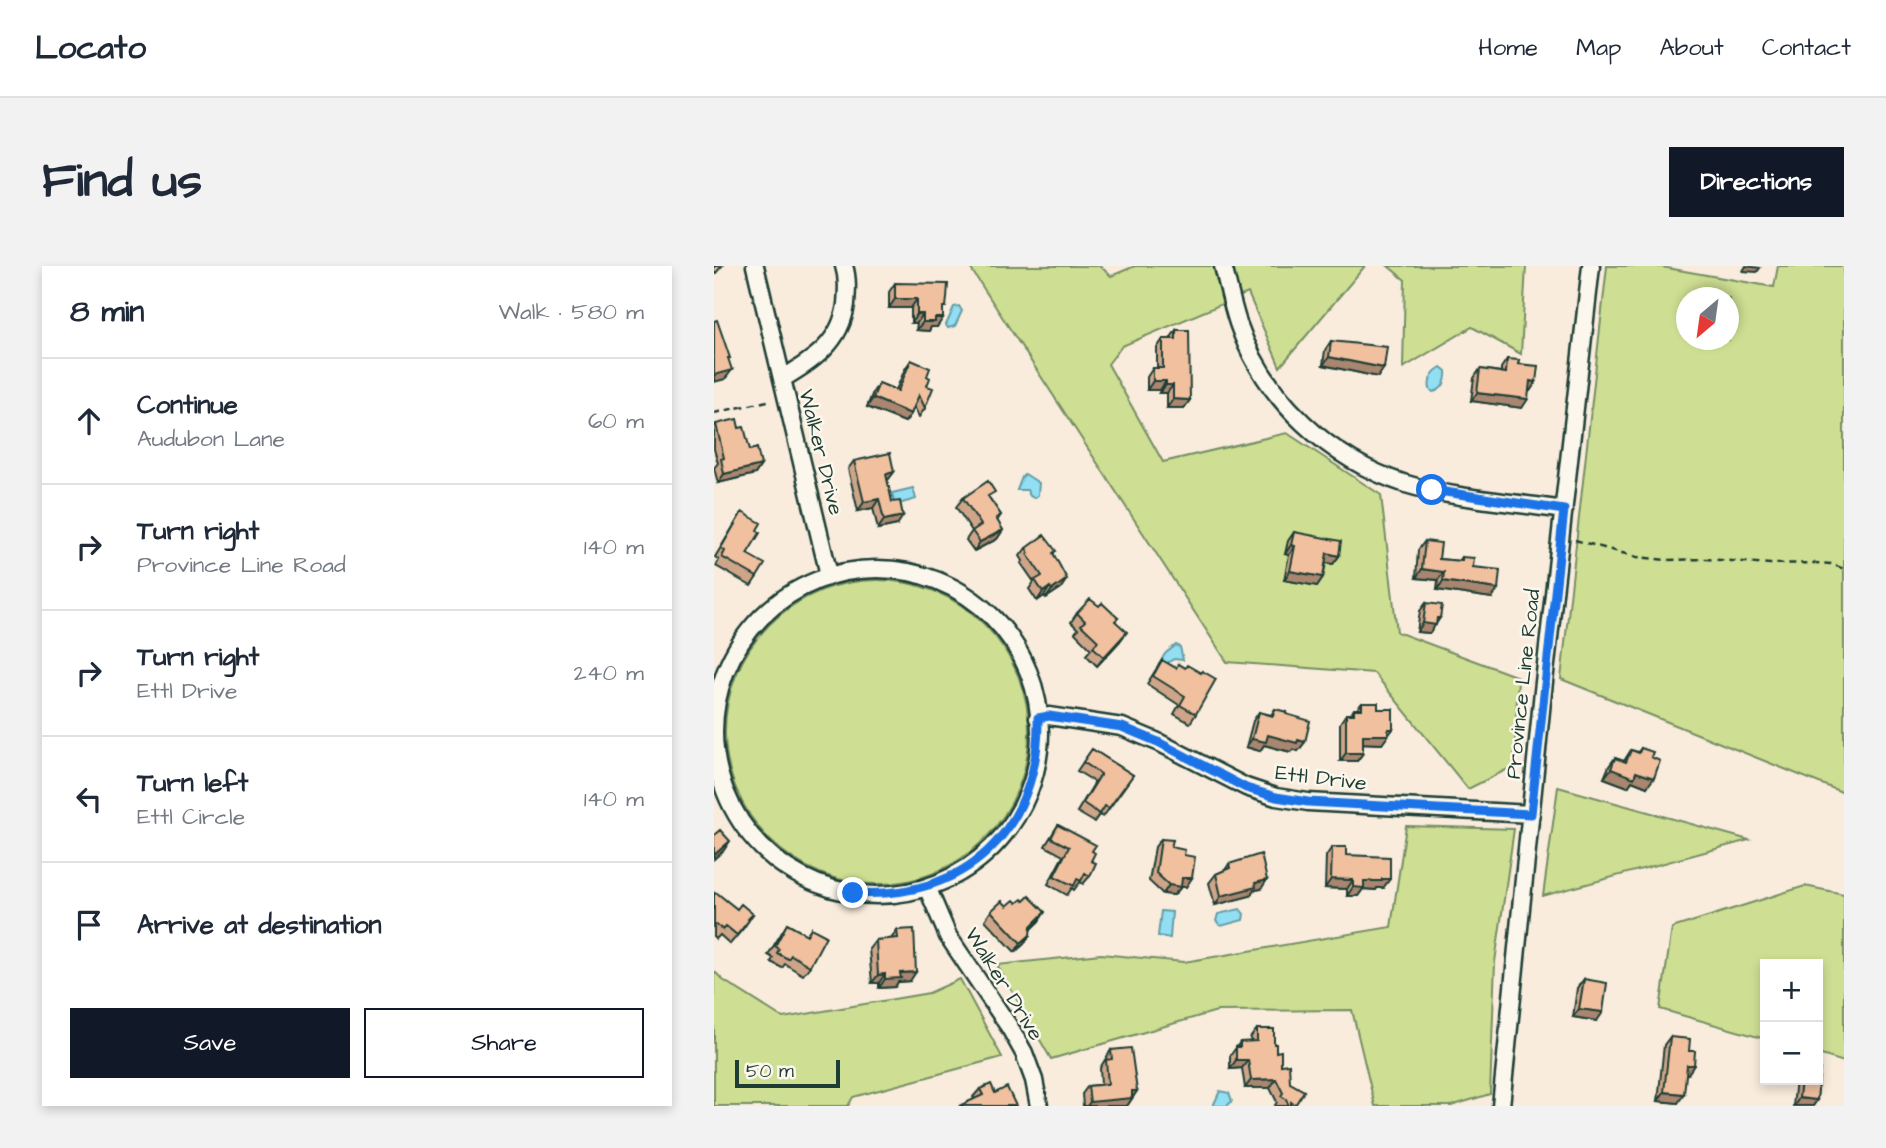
<!DOCTYPE html>
<html lang="en">
<head>
<meta charset="utf-8">
<style>
  body { margin:0; font-family:"Architects Daughter",sans-serif; background:#f2f2f3; color:#1f2937 }
  .controls { position:absolute; right:21px; bottom:21px; display:grid; overflow:hidden; border-radius:0px; box-shadow:0 4px 10px #0003 }
  .controls button { width:63px; height:63px; display:grid; place-items:center; padding:0; border:0; border-bottom:2px solid #e0e1e3; background:#fff; color:#1f2937; font:35px sans-serif }
  .compass { position:absolute; left:962px; top:21px; width:63px; height:63px; border-radius:50%; background:#fff; box-shadow:0 4px 10px #0003; rotate:209deg }
  .scale { position:absolute; left:21px; bottom:18px; width:105px; box-sizing:border-box; padding-left:7px; border:4px solid #1f3d34; border-top:0; font-size:19px; line-height:24px; white-space:nowrap; color:#1f3d34; -webkit-text-stroke:5px #fbf7ec; paint-order:stroke }
  .stop { position:absolute; width:21px; height:21px; margin:-16px; border:5px solid #1a73e8; border-radius:50%; background:#fff }
  .stop.end { background:#1a73e8; border-color:#fff; box-shadow:0 2px 7px #0008 }
  .list { margin:0; padding:0; list-style:none }
  h2 { display:flex; justify-content:space-between; align-items:center; height:91px; margin:0; padding:0 28px; font-size:30px }
  h2 small { font-size:23px; font-weight:400; color:#747a83 }
  .list li { display:grid; grid-template-columns:46px 1fr auto; gap:21px; align-items:center; box-sizing:border-box; height:126px; padding:0 28px; border-top:2px solid #e0e1e3 }
  .list b { display:block; font-size:26px; white-space:nowrap }
  .list p { margin:0; font-size:23px; white-space:nowrap; color:#747a83 }
  .list em { font-size:23px; font-style:normal; color:#747a83 }
  .actions { display:flex; gap:14px; padding:21px 28px }
  .actions a { flex:1; padding:16px 0; border:2px solid #111827; border-radius:0px; text-align:center; font-size:24px; color:#111827 }
  .actions .main { background:#111827; color:#fff }
  .icon { flex:none; width:38px; height:38px; fill:none; stroke:currentColor; stroke-width:2; stroke-linecap:round; stroke-linejoin:round }
  .map { position:relative; flex:none; width:1130px; height:840px; overflow:hidden; border-radius:0px }
  header { display:flex; align-items:center; gap:42px; box-sizing:border-box; height:98px; padding:0 35px; background:#fff; border-bottom:2px solid #e0e1e3 }
  header strong { font-size:33px }
  nav { display:flex; gap:38px; margin-inline-start:auto; font-size:24px }
  .intro { display:flex; align-items:center; justify-content:space-between; box-sizing:border-box; height:168px; padding:0 42px }
  h1 { margin:0; font-size:49px }
  .button { padding:18px 32px; border-radius:0px; background:#111827; color:#fff; font-size:24px; font-weight:700 }
  main { display:flex; gap:42px; padding:0 42px }
  aside { flex:1; background:#fff; border-radius:0px; box-shadow:0 4px 10px #0003 }
  .map>svg:first-child { display:block }
</style>
</head>
<body>
<header>
<strong>Locato</strong>
<nav><a>Home</a><a>Map</a><a>About</a><a>Contact</a></nav>
</header>
<div class="intro"><h1>Find us</h1><a class="button">Directions</a></div>
<main>
<aside>
<h2>8 min<small>Walk · 580 m</small></h2>
<ul class="list">
<li><svg class="icon" aria-label="ahead" viewBox="0 0 24 24"><path d="M12 20V5M6 11l6-6 6 6"/></svg><div><b>Continue</b><p>Audubon Lane</p></div><em>60 m</em></li>
<li><svg class="icon" aria-label="right" viewBox="0 0 24 24"><path d="M7 20v-9h11M14 6l5 5-5 5"/></svg><div><b>Turn right</b><p>Province Line Road</p></div><em>140 m</em></li>
<li><svg class="icon" aria-label="right" viewBox="0 0 24 24"><path d="M7 20v-9h11M14 6l5 5-5 5"/></svg><div><b>Turn right</b><p>Ettl Drive</p></div><em>240 m</em></li>
<li><svg class="icon" aria-label="left" viewBox="0 0 24 24"><path d="M17 20v-9H6M10 6l-5 5 5 5"/></svg><div><b>Turn left</b><p>Ettl Circle</p></div><em>140 m</em></li>
<li><svg class="icon" aria-label="arrive" viewBox="0 0 24 24"><path d="M6 21V4h12l-3 4 3 4H6"/></svg><div><b>Arrive at destination</b></div></li>
</ul>
<div class="actions"><a class="main">Save</a><a>Share</a></div>
</aside>
<div class="map">
<svg width="1130" height="840" viewBox="0 0 1130 840">
  <rect width="100%" height="100%" fill="#f9ecdd"/>
  <filter id="ink" filterUnits="userSpaceOnUse"><feTurbulence type="fractalNoise" baseFrequency=".0143" numOctaves="2"/><feDisplacementMap in="SourceGraphic" scale="14" xChannelSelector="R" yChannelSelector="G"/><feConvolveMatrix kernelMatrix="1 2 1 2 8 2 1 2 1" color-interpolation-filters="sRGB"/></filter>
  <g filter="url(#ink)">
    <path fill="#cedf93" stroke="#768e64" stroke-width="2" fill-rule="evenodd" d="M255,0H386L397,10L421,0H651L566,101L534,27L408,80L394,98L449,196L573,167L667,229L683,366L804,411L800,500L754,523L660,407L513,396Z
      M674,0H812L807,88L758,61L689,102L691,14Z
      M893,0H942L1060,21L1064,0H1130V527L847,413ZM973,32H1015V74H973Z
      M11 466a152 152 0 1 1 304 0a152 152 0 1 1-304 0Z
      M844,521L1035,574L829,630Z
      M692,560L800,563L781,696L776,828L737,840H661L638,744L503,745L337,793L283,699L387,688L470,696L677,661Z
      M1091,620L1130,628V796L1104,788V698H1051V773L946,743L958,662Z
      M0,705L9,714L69,752L215,727L246,713L288,791L139,831L134,840H0Z"/>
    <path fill="#92def3" stroke="#649ea7" stroke-width="2" d="M245,40L248,45L241,60L234,62L232,59L240,41Z
      M727,101L732,105C733,115 729,124 719,126L716,123C714,113 718,106 727,101Z
      M311,208L325,217L324,229L320,232L316,230L313,224H303L308,211Z
      M199,222L202,233L181,239L178,227Z
      M462,379L466,381L469,394L460,393L451,398L448,395C449,386 456,385 462,379Z
      M526,643L530,648L529,654L507,660L502,655L504,648Z
      M447,645L458,646L456,672L444,670Z
      M506,825L515,827L518,835L513,840H499Z"/>
    <g fill="none" stroke-linecap="round" stroke-linejoin="round">
      <g stroke="#1f3d34" stroke-width="21">
        <path id="minor" d="M41,0L115,309
          M509,0C514,19 518,39 524,57C550,133 616,194 692,218C741,233 799,236 850,244
          M68,113C99,94 127,77 132,38C133,25 134,12 130,0
          M0 466a163 163 0 1 1 326 0a163 163 0 1 1-326 0Z
          M324,452L335,450L408,461L444,476L532,521L562,531L594,536L817,548
          M213,621L234,670L296,762L310,787L320,814L325,840
          M787,840L829,425L877,0"/>
      </g>
      <path stroke="#1f3d34" stroke-width="2.5" stroke-dasharray="7 5" stroke-linecap="butt" d="M0,147L58,134
        M861,274L923,291L953,294L992,293L1056,298L1101,297L1117,298L1130,303"/>
      <use href="#minor" stroke="#fbf7ec" stroke-width="16"/>
    </g>
    <path fill="#cea589" stroke="#1f3d34" stroke-width="2" d="M181,17L229,44L223,61H217L215,65L202,64L203,57H197V42H175V26Z
      M462,64L476,134L470,142H453V127H445L446,124H433V111L439,102H443V82L449,73H456Z
      M617,75L664,111L609,99L611,84Z
      M793,93L804,98L822,116L816,125H815L808,142L757,135L760,112L766,103L787,106V102Z
      M197,94L213,110L211,142L205,151L200,140L197,148L191,156L153,141L159,126L165,117L182,124L191,103Z
      M2,158L25,162L36,184L47,199L41,208L4,217L0,202L4,197L0,183V161Z
      M140,195L180,206L173,215L183,259L164,263L159,242L144,245L134,203Z
      M249,232L276,233L287,249L283,255L289,264L283,273L260,285L252,274L258,265L242,241Z
      M28,246L43,264L33,288L43,311L37,320L2,300L5,294L1,291Z
      M580,266L625,290L619,298L612,297L609,311L603,320L570,314L575,289L571,288L574,275Z
      M711,275L725,293L745,295L748,291L759,301L778,332L723,324L724,314L702,312L704,284Z
      M312,282L340,288L347,322L332,332L330,330L323,335L315,323L320,316L307,297L309,295L306,290Z
      M712,337L722,357L716,367L703,366L706,345Z
      M385,340L404,352L401,355L406,375L383,400L372,389L377,383L361,367L364,363L357,356L363,347Z
      M448,394L482,448L476,457L460,448L465,439L433,418Z
      M648,437L664,443L673,472H672L668,478L649,477V487L643,495H626V457L632,448H637L640,443H643Z
      M561,443L572,448L591,476L584,485L579,483L577,486L550,479L546,485L532,481L539,455L545,446L557,449Z
      M927,482L937,491L933,521L918,515L914,521L890,512L895,500L901,492L910,495L917,484L924,486Z
      M378,483L419,509L389,551L385,549L380,556L363,546L381,516L363,505Z
      M344,559L378,585L376,610L369,618L366,616L360,624L358,622L353,629L334,618L349,590L331,580Z
      M447,573L457,581L470,589L472,621H467L460,629L449,628L435,615L441,581Z
      M618,581L632,589L669,622H663L662,624L649,623L644,630H633V623L611,622L612,590Z
      M515,598L547,623L540,624L536,630L501,639L495,617L502,608L511,604Z
      M0,627L23,643L39,648L29,663L16,678L6,669L2,673L0,671Z
      M293,640L325,655L317,663L310,678L301,686L271,654L277,645Z
      M73,658L92,669L97,662L96,700L89,709L71,698L68,702L57,696L59,692L54,689Z
      M183,664L196,715L184,716L181,721L165,722V717H158L155,683L162,674L177,673Z
      M870,713L883,755L859,751L863,722Z
      M543,763L560,778L567,799L576,817L590,825L580,840H563L561,839L563,836L556,822H531L528,802L516,803V790L526,776H537L536,772Z
      M956,771L974,808H972L964,837L944,835L950,779Z
      M397,784L423,825L413,840H369L368,828L374,820L387,819L386,802Z
      M1082,814H1104L1103,834L1099,840H1079Z
      M266,823L281,827L260,833L259,831Z"/>
    <path fill="#a8866f" stroke="#1f3d34" stroke-width="2" d="M1032,0L1046,2L1043,6L1029,5Z
      M181,33H203L197,42H175Z
      M203,48H209L203,57H197Z
      M221,52H229L223,61H217L215,65L202,64L209,56Z
      M615,91L670,102L664,111L609,99Z
      M18,104L11,113L0,116V109Z
      M439,115H452L446,124H433Z
      M816,115L822,116L816,125L810,124Z
      M452,119H459L453,127H445Z
      M763,127L814,133L808,142L757,135Z
      M159,132L197,148L191,156L153,141Z
      M459,133L476,134L470,142H453Z
      M47,199L41,208L4,217L10,208Z
      M180,206L174,214L165,216L172,208Z
      M165,233L159,242L144,245L150,236Z
      M189,250L183,259L164,263L170,254Z
      M289,264L283,273L260,285L266,276Z
      M577,279L581,280L575,289L571,288Z
      M613,287L625,290L619,298L607,296Z
      M708,303L730,306L724,314L702,312Z
      M576,305L609,311L603,320L570,314Z
      M353,313L347,322L332,332L338,324Z
      M729,315L784,323L778,332L723,324Z
      M336,321L330,330L323,335L329,326Z
      M723,352H726L716,367L703,366L709,357Z
      M413,366L406,375L383,400L390,391Z
      M674,463H679L668,478L643,477L649,469Z
      M554,469L584,474L591,476L584,485L579,483L577,486L550,479L546,485L532,481L538,473Z
      M632,487H649L643,495H626Z
      M897,503L922,506L940,512L933,521L918,515L914,521L890,512Z
      M16,575L10,584L0,593V589Z
      M468,612H478L472,621H467L460,629L449,628L455,619Z
      M617,613L639,614L633,623L611,622Z
      M668,613H676L669,622H663L662,624L649,623L644,630H633L639,621L650,615Z
      M553,614L547,623L540,624L536,630L501,639L507,630L541,617Z
      M331,646L325,655L311,668L317,660Z
      M316,669L310,678L301,686L307,677Z
      M202,706L196,715L184,716L181,721L165,722L171,713L186,707Z
      M171,708L165,717H158L164,709Z
      M865,743L889,746L883,755L859,751Z
      M522,794H534L528,802L516,803Z
      M973,799H980L974,808L967,807Z
      M562,813L556,822H531L537,814Z
      M418,825H423L413,840H373L376,836Z
      M950,826L970,828L964,837L944,835Z
      M1085,832L1103,834L1099,840H1080Z"/>
    <path fill="#f0c09f" stroke="#1f3d34" stroke-width="2" d="M0,0H8L0,9Z
      M181,17L234,18L233,32L232,41H229V52H221V56H209V48H203V33H181Z
      M3,54L16,92H14L18,104L0,109V55Z
      M462,64H475L476,134L459,133V119H452V115H439V102H449V73H462Z
      M617,75L673,81L670,102L615,91Z
      M793,93L805,94L804,98L824,100L822,116L816,115L814,133L763,127L766,103L792,107Z
      M197,94L216,102L213,110L216,112L213,120L219,122L211,142L205,129L197,148L159,132L165,117L184,125Z
      M23,153L25,162L30,161L36,184L43,182L47,199L10,208L7,193L10,192L2,158Z
      M176,187L180,206L172,208L178,236L186,235L189,250L170,254L165,233L150,236L140,195Z
      M274,215L281,226L274,230L287,249L282,252L289,264L266,276L258,265L267,259L249,232Z
      M28,246L47,257L43,264L46,267L33,288L51,298L43,311L8,291L11,285L7,282Z
      M580,266L627,275L625,290L613,287L609,311L576,305L581,280L577,279Z
      M330,269L342,285L339,287L353,313L338,324L336,321L329,326L321,314L328,310L313,288L315,287L312,282Z
      M711,275L727,277L725,293L748,295V291L760,292L759,301L786,304L784,323L729,315L730,306L708,303Z
      M376,333L385,340L388,337L404,352L401,355L413,366L390,391L379,381L384,375L367,359L371,355L363,347Z
      M712,337L728,339L726,352H723L722,359L709,357Z
      M448,394L462,402L464,398L471,402L473,399L487,407L488,405L502,413L482,448L466,439L471,430L439,410Z
      M648,437H664V443H679V463H674V469H649V487H632V448H640V443H648Z
      M561,443L573,446L572,448L596,455L591,476L584,474L583,477L554,469L552,476L538,473L545,446L559,450Z
      M927,482L939,486L937,491L946,495L940,512L922,506L920,512L897,503L901,492L912,496L917,484L925,487Z
      M378,483L419,509L395,542L391,540L386,548L369,537L387,508L369,496Z
      M344,559L382,579L378,585L381,587L377,595L382,597L376,610L371,607L367,615L363,613L360,620L340,610L355,581L337,572Z
      M6,564L16,575L0,589V569Z
      M447,573L459,574L457,581L471,584L470,589L481,591L478,612H468L467,621L455,619L442,607Z
      M618,581H632V589L676,591V613H668V615H650V622L639,621V614L617,613Z
      M547,588L553,614L541,617L542,621L507,630L502,608L516,602L515,598Z
      M0,627L1,628L3,627L23,643L27,638L39,648L34,653L35,654L23,669L12,660L9,664L0,657Z
      M315,630L331,646L317,660L316,669L307,677L277,645L288,635L293,640L300,634L303,637L308,633L310,635Z
      M73,658L93,669L97,662L112,670L96,700L77,689L74,693L63,687L65,683L61,680Z
      M200,663L202,706L186,707L187,712L171,713V708L164,709L162,674L184,672L183,664Z
      M870,713L893,717L889,746L865,743Z
      M543,763H560V778H562V786L567,785V799L575,798L576,817L590,825L581,839L577,836V840H575L572,833L567,830L569,827L562,813L537,814L534,794H522V781H526V776L543,775Z
      M956,771L976,773L975,785H981L980,799H973L970,828L950,826Z
      M417,782L423,825H418V832L376,836L374,820L394,818L392,794L398,793L397,784Z
      M1104,802H1106L1103,834L1085,832L1087,814H1104Z
      M277,818L281,827L293,821L302,840H245L269,829L266,823Z"/>
  </g>
  <g fill="none" stroke-linecap="round" stroke-linejoin="round" filter="url(#ink)">
    <path stroke="#1a73e8" stroke-width="9" d="M139,627C251,635 326,564 324,452L335,450L408,461L444,476L532,522L562,531L594,536L817,548L850,244L718,224"/>
  </g>
  <g text-anchor="middle" dominant-baseline="central" stroke-width="5" stroke-linejoin="round" paint-order="stroke">
    <g font-size="21" fill="#1f3d34" stroke="#fbf7ec">
      <text transform="translate(107 186) rotate(76)">Walker Drive</text>
      <text transform="translate(809 418) rotate(-84)">Province Line Road</text>
      <text transform="translate(607 512) rotate(7)">Ettl Drive</text>
      <text transform="translate(290 718) rotate(58)">Walker Drive</text>
    </g>
  </g>
</svg>
<div class="controls">
<button>+</button>
<button>−</button>
</div>
<svg class="compass" viewBox="-18 -18 36 36"><path d="M0-13l5 13h-10z" fill="#e53935"/><path d="M0 13l5-13h-10z" fill="#747a83"/></svg>
<div class="scale">50 m</div>
<div class="stop" style="left:718px;top:224px"></div>
<div class="stop end" style="left:139px;top:627px"></div>
</div>
</main>
</body>
</html>
